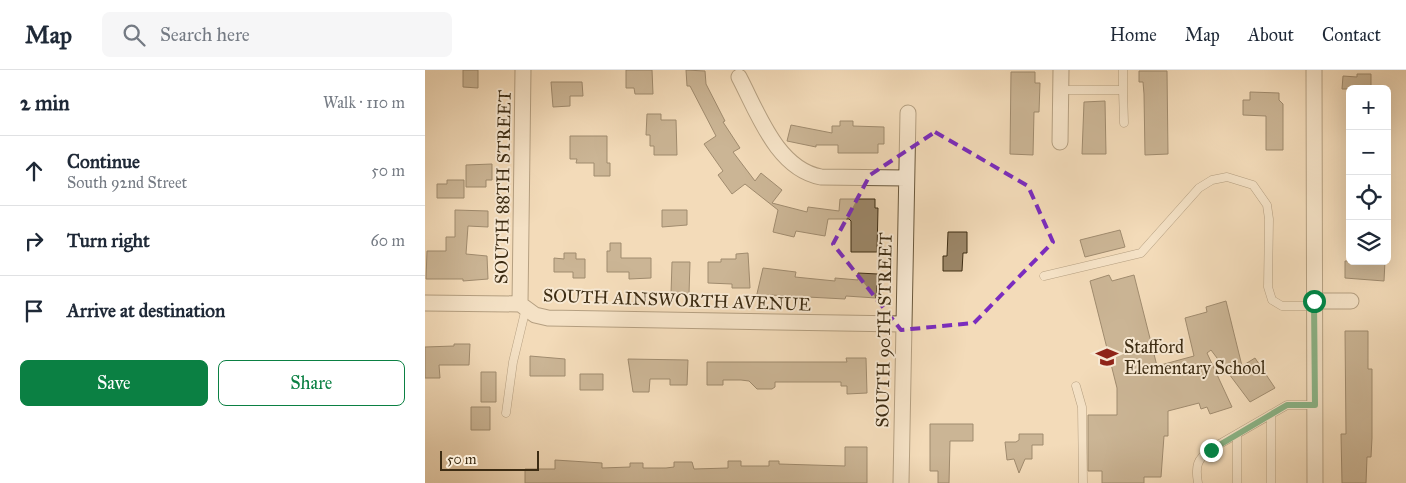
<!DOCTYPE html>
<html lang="en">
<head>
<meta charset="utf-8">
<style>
  body { margin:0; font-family:"IM FELL Great Primer",serif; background:#f6f6f7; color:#1f2937 }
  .controls { position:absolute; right:15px; top:15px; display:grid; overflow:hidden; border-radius:8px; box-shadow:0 5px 20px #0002 }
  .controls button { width:45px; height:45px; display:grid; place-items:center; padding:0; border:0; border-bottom:1px solid #e0e1e3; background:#fff; color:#1f2937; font:25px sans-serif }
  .scale { position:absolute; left:15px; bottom:12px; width:99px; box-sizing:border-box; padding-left:5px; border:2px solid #3d2c13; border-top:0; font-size:14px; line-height:18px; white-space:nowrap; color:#3d2c13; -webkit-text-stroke:4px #f7e8d2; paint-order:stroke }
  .stop { position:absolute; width:15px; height:15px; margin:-11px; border:4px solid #0b8043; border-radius:50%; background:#fff }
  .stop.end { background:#0b8043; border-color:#fff; box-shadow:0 1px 5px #0008 }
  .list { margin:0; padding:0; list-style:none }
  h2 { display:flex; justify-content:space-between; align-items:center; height:65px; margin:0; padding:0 20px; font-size:21px }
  h2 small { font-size:16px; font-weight:400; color:#747a83 }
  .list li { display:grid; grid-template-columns:32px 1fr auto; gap:15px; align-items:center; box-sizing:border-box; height:70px; padding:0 20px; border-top:1px solid #e0e1e3 }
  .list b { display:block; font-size:19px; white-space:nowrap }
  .list p { margin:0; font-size:16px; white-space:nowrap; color:#747a83 }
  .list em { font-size:16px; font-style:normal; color:#747a83 }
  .actions { display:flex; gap:10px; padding:15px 20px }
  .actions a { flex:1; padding:11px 0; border:1px solid #0b8043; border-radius:8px; text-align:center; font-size:18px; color:#0b8043 }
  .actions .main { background:#0b8043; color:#fff }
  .icon { flex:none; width:28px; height:28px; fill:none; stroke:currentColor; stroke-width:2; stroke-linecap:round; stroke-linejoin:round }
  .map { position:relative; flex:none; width:981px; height:413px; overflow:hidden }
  header { display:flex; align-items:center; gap:30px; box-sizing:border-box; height:70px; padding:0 25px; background:#fff; border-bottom:1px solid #e0e1e3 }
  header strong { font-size:24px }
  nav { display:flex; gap:28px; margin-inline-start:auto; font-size:18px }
  .search { width:350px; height:45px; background:#f6f6f7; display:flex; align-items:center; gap:12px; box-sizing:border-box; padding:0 18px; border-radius:8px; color:#747a83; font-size:19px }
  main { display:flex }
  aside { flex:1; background:#fff }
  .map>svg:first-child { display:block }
</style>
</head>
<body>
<header>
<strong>Map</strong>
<div class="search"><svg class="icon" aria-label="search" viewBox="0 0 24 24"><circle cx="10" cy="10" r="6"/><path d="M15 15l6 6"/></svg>Search here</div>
<nav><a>Home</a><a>Map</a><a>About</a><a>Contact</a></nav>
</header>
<main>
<aside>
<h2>2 min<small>Walk · 110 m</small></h2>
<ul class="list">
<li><svg class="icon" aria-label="ahead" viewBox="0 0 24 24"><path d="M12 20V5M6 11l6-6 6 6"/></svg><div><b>Continue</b><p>South 92nd Street</p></div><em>50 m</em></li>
<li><svg class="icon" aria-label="right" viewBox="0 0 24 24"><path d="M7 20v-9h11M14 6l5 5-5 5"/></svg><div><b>Turn right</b></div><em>60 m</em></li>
<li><svg class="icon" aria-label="arrive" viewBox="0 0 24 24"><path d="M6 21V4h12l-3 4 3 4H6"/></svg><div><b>Arrive at destination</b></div></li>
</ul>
<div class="actions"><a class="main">Save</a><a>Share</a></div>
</aside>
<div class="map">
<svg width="981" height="413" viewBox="0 0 981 413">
  <rect width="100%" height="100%" fill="#f3dbb9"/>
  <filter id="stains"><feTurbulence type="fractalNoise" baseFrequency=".004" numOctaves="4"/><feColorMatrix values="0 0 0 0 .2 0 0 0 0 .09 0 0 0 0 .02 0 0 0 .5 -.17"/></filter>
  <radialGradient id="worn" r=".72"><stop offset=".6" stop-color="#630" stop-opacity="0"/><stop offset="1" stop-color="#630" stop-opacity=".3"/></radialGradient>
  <path fill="#9c8769" stroke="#3d2c13" d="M38,0H53V18L38,17Z
    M201,0H227L228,24H210L209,18H201Z
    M261,0L280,1L281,14L300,51L298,52L315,78L308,82L330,111L336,103L357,120L347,133L382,142L383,137L414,141L415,129H450V138H453L452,182H426V151L424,149H403L400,166L371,161L369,167L348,162L353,140L320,114L307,124L293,105L298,101L279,74L291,66L265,16H262Z
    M714,1H742L743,84L720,85L719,24L718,12H714Z
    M586,2H610V13H615L614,42H609L608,85L585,84Z
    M932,4H946V19H917L918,6L932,7Z
    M126,12H157L158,26H145V36L128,37Z
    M825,22L854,23V30L858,34V80H841V46L818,45V30H825Z
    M680,31L681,84H657L659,32Z
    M222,44H236V50H251L252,85H229V76H225V65H221Z
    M415,51H428V56L459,57V74H453V83H413V75H391V77L362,71L366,55L407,63V56H415Z
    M145,66H182V93H185V106H169V93H151L152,89H145Z
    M67,94V110H61V117H41V95Z
    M22,110H39V128H12V114H22Z
    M30,140L63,141V157L43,156L41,184L62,186L63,209L38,211V209H1L2,181H21V167H30Z
    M237,140H262V155L237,157Z
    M695,160L700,177L660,187L655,170Z
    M523,162H542V183H538L537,201H518V186H522Z
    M185,173H196V188H226V208L204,209V202H182V181H185Z
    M139,183H151V189H160V208H148V202H129V188L139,189Z
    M323,183L325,218H307V214L283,213V192H296V189H311V184Z
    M920,191H960L959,211L920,208Z
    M247,192H265L264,224H246Z
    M338,198L371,202L370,207L410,211V208L433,210V203L453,204L451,228L421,226L420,229L345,225V227L331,228Z
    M684,205L687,211L709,205L732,296L769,286L760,248L782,242L781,237L801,231L817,296L830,288L850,318L825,332L786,280L782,283L807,337L785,344L782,337L776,339L774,333L743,341V366H739L736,407H719V413H677V401H663V345H692V318L665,211Z
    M920,261H943V299H947V368L946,387H942L941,413H917L916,364H921Z
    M29,274H45L44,295H14L15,308H0V277L29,276Z
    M105,286L140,289V306H105Z
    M421,288H441L442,323L422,324V316H416V312H350V317L347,319H332L324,311L316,310H298V315H282V292H422Z
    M203,289L263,290L262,315H245V309H225L224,322H208Z
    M56,302H71V332H56Z
    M155,304H178V320H155Z
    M46,337H65V360H46Z
    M505,354H548V371H525L524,413H513V401H505Z
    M594,364H618V375H607V389H600L594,403L589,389L582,390L580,372H591L594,370Z
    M420,377H442V413H100V399H130V390L177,393V398L205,397V393H218V398H241L249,397V392H267L269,399L303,398V391H316V396H344V391H354V394L420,396Z"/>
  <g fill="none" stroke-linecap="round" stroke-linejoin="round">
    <g stroke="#6a583c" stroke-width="9">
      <path id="lane" d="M636,20H698V0
        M698,20L699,53
        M619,206L716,183L774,118L787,110L802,107L828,115L842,135L844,149L843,217L847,230L857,236H889
        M651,316L657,337L658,413
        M81,343L88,292L101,238
        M846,344V413
        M812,364V413
        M773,413C770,396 772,389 786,379L862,335H890"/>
    </g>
    <g stroke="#6a583c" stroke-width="17">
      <path id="street" d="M889,0L890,413
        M314,7C333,43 352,99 396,107L481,108
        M635,72L636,0
        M889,231H926
        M0,233L95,234L110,245L123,248L477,254
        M95,234L98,0
        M476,413L483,43"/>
    </g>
    <use href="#lane" stroke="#f7e8d2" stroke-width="8"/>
    <use href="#street" stroke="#f7e8d2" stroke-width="15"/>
  </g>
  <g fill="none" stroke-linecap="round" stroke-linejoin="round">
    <path stroke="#0b8043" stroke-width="6" d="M786,380L862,335H890L889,231"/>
  </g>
  <path d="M0 0H981V413H0ZM510,62L603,116L628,172L549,253L476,260L408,174L445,105Z" fill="#f3dbb9" fill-opacity=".55" fill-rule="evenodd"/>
  <path fill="none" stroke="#7b2cbf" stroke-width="4" stroke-dasharray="10 6" stroke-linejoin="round" d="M510,62L603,116L628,172L549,253L476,260L408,174L445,105Z"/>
  <defs>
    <g id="school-bare" transform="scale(1.725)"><path d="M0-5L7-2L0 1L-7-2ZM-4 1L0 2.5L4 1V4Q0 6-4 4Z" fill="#8f2418" stroke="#f7e8d2" stroke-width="2.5" paint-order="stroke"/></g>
  </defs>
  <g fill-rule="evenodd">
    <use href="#school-bare" x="682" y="287"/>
  </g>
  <g text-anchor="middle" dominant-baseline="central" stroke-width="4" stroke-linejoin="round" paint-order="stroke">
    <g font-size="18" fill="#3d2c13" stroke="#f7e8d2">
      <text transform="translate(78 117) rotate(-89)">SOUTH 88TH STREET</text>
      <text transform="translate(252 230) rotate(2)">SOUTH AINSWORTH AVENUE</text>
      <text transform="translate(459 260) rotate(-89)">SOUTH 90TH STREET</text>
    </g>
    <g font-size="18" fill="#3d2c13" stroke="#f7e8d2" text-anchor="start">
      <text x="699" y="277">Stafford<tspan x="699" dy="21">Elementary School</tspan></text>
    </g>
  </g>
  <rect width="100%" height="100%" filter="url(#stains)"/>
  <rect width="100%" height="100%" fill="url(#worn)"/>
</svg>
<div class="controls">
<button>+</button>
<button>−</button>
<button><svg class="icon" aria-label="locate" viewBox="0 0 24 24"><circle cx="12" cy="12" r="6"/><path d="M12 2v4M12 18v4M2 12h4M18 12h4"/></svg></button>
<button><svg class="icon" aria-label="layers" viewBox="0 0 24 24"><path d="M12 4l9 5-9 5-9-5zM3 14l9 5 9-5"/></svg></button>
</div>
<div class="scale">50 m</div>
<div class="stop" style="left:889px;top:231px"></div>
<div class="stop end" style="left:786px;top:380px"></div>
</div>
</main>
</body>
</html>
